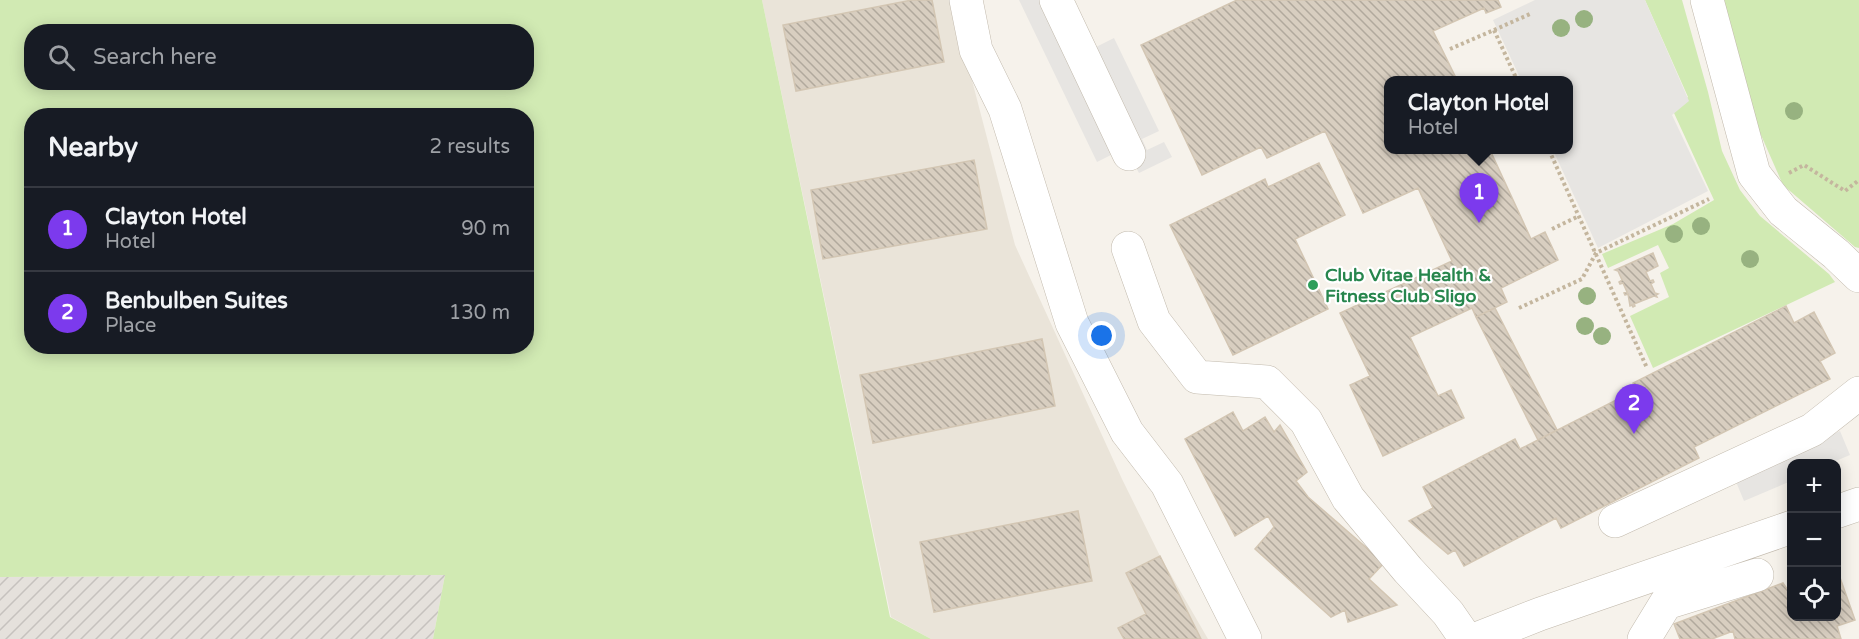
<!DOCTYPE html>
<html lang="en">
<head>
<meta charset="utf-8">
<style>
  body { margin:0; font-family:"Varela Round",sans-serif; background:#242831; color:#f1f3f6 }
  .controls { position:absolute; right:18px; bottom:18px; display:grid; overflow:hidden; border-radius:12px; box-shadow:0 3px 15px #0003 }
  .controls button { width:54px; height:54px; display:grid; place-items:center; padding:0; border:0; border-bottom:2px solid #363941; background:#171b24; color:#f1f3f6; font:30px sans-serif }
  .you { position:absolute; left:1102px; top:336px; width:21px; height:21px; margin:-15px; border:4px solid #fff; border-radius:50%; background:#1a73e8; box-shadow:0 0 0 9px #1a73e833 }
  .badge { display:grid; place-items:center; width:39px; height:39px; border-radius:50%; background:#7c3aed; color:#fff; font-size:20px; font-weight:700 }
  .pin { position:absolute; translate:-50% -50px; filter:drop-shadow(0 2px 3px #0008) }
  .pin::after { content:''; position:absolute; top:32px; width:21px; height:18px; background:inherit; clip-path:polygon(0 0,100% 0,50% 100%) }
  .popup { position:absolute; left:1384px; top:76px; width:189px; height:78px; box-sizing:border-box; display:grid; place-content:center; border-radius:12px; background:#171b24; filter:drop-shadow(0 2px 4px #0005); font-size:20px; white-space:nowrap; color:#9ea1a6 }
  .popup b { font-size:22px; color:#f1f3f6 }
  .popup::after { content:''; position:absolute; left:50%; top:100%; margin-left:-12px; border:12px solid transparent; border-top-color:#171b24 }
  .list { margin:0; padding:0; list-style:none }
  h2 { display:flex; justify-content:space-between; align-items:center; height:78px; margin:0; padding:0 24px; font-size:26px }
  h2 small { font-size:20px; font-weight:400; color:#9ea1a6 }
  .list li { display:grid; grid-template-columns:39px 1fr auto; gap:18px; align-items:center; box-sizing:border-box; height:84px; padding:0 24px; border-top:2px solid #363941 }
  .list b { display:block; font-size:22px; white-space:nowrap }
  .list p { margin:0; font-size:20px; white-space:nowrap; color:#9ea1a6 }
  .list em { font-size:20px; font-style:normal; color:#9ea1a6 }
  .icon { flex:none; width:33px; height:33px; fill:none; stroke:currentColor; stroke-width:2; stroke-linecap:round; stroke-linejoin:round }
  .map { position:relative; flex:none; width:1859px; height:639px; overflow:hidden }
  .search { position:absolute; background:#171b24; box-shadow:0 3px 15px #0003; left:24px; top:24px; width:510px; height:66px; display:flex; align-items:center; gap:15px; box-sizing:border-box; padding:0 21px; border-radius:24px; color:#9ea1a6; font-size:22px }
  .panel { position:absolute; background:#171b24; box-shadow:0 3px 15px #0003; left:24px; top:108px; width:510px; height:246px; border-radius:24px }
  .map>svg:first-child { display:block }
</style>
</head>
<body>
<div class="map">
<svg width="1859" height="639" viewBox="0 0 1859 639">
  <defs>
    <pattern id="industrial-furrows" width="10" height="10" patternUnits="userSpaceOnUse" patternTransform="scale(1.5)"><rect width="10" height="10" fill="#e5e1dc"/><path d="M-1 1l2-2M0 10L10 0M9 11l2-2" fill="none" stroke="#c6c2be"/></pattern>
    <pattern id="building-back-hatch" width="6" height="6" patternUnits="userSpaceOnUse" patternTransform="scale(1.5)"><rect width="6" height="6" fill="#d8cec0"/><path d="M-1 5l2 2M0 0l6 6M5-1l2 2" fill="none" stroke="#b1a99d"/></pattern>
  </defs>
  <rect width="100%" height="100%" fill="#f6f2eb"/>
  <path fill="#eae4d9" d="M762,0H951L1015,245L1122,479L1160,556L1208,639H931L891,617Z"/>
  <path fill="url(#industrial-furrows)" d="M445,575L433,639H0V577Z"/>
  <path fill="#d1eab3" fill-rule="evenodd" d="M0,0H762L890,617L931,639H433L445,575L0,577ZM32,32H526V82H32ZM32,116H526V346H32Z
    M1645,0H1682L1708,92L1722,151L1740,190L1760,216L1829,274L1835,282L1653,368L1630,316L1669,297L1660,273L1669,268L1658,245L1608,268L1602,254L1673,224L1714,200L1674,113V107L1688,97Z
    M1720,0H1859V248L1855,247L1783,185L1750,110Z"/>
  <path fill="#e7e5e2" d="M1019,0H1068L1092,49L1114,38L1159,131L1142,139L1147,150L1164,142L1172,157L1139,173L1133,162L1115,153L1097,162Z
    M1535,0H1645L1689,101L1672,115L1708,191L1598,248L1553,150H1569V80H1521L1493,20Z
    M1840,431L1850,455L1831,463L1792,464L1791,481L1744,501L1734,477Z"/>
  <path fill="url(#building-back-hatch)" stroke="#d3c6b3" stroke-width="1.5" d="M912,0H932L944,62L796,91L783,25Z
    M1237,0H1498L1501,7L1486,13L1484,8L1433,31L1457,80H1389V150H1490L1531,239L1545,232L1558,260L1501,288L1507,302L1476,317L1472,308L1410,337L1438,396L1451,390L1464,418L1383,456L1350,385L1370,376L1340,313L1452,261L1418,188L1363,213L1325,131L1267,158L1261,147L1202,175L1141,45Z
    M974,160L987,229L823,259L811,190Z
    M1319,163L1345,215L1295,239L1328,309L1233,355L1170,225L1265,179L1268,187Z
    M1653,253L1658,266L1646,272L1650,281L1653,280L1654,282L1651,284L1655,293L1658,294L1656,295L1657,297L1654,296L1634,304L1635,306L1633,307L1632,305L1630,306L1628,294L1625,295L1624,293L1627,292L1623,283L1620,284L1619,282L1622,280L1618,271L1615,270Z
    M1786,306L1794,323L1814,312L1835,353L1820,361L1830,379L1694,447L1699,458L1561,528L1556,518L1464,566L1455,550L1448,554L1409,521L1433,508L1423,487L1515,439L1520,449L1538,440L1636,390L1633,383Z
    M1495,308L1557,430L1538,440L1476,317Z
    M1042,339L1055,406L873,443L860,375Z
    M1233,412L1243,431L1265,417L1274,432L1280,425L1307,472L1296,481L1308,497L1384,563L1369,579L1397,605L1348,622L1345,610L1331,617L1255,549L1274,527L1268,516L1235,536L1185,439Z
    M1078,511L1092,581L934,612L920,542Z
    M1160,556L1201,639H1124L1118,628L1146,614L1126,573Z
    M1838,572L1855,620L1837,626L1841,639H1735L1733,631L1712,639H1680L1674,624L1783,583L1787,589L1792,588V616H1836V573Z"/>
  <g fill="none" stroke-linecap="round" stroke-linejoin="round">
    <g stroke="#c2baad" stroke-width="34">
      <path id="minor" d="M966,0L976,50L1005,109L1072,323L1127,432L1167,484L1245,639
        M1056,0L1129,154
        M1707,0L1754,174L1783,211L1836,254L1859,276
        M1128,248L1154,321L1197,377L1267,382L1306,421L1348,498L1408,570L1448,613L1466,639
        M1836,512L1859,504
        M1615,521L1812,430L1859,393
        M1476,639L1540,614L1792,527
        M1644,639L1666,603L1757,575"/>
    </g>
    <path stroke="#c4b69e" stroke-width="4" stroke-dasharray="3 3" stroke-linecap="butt" d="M1494,30L1530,14
      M1450,49L1494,30L1517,80
      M1549,150L1647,368
      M1789,173L1804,165L1845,191L1859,180
      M1552,229L1579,216
      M1519,308L1582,279L1596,253L1709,199"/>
    <use href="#minor" stroke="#fff" stroke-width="33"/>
  </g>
  <g fill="#97b280">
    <circle cx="1584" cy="19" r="9"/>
    <circle cx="1561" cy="28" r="9"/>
    <circle cx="1794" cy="111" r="9"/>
    <circle cx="1701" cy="226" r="9"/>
    <circle cx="1674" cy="234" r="9"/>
    <circle cx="1750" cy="259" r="9"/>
    <circle cx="1587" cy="296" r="9"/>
    <circle cx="1585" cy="326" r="9"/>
    <circle cx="1602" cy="336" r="9"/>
  </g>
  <circle fill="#2e9e5b" stroke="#fff" stroke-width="2" cx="1313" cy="285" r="6"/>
  <g text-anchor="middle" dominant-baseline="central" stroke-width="4.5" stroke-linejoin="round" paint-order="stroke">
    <g font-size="18" font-weight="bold" fill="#27864d" stroke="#fff" text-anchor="start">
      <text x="1325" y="275">Club Vitae Health &amp;<tspan x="1325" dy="21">Fitness Club Sligo</tspan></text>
    </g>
  </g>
</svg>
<div class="controls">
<button>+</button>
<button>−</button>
<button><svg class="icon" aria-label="locate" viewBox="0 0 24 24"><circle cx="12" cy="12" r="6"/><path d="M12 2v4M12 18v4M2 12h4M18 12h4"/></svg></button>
</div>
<div class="you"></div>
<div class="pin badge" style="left:1479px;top:223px">1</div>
<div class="popup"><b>Clayton Hotel</b>Hotel</div>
<div class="pin badge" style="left:1634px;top:434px">2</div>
<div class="search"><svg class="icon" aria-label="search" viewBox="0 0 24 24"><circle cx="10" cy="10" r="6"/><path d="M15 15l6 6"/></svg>Search here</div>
<section class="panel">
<h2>Nearby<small>2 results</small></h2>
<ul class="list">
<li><span class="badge">1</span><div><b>Clayton Hotel</b><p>Hotel</p></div><em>90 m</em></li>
<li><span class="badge">2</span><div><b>Benbulben Suites</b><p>Place</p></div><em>130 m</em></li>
</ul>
</section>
</div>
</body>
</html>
